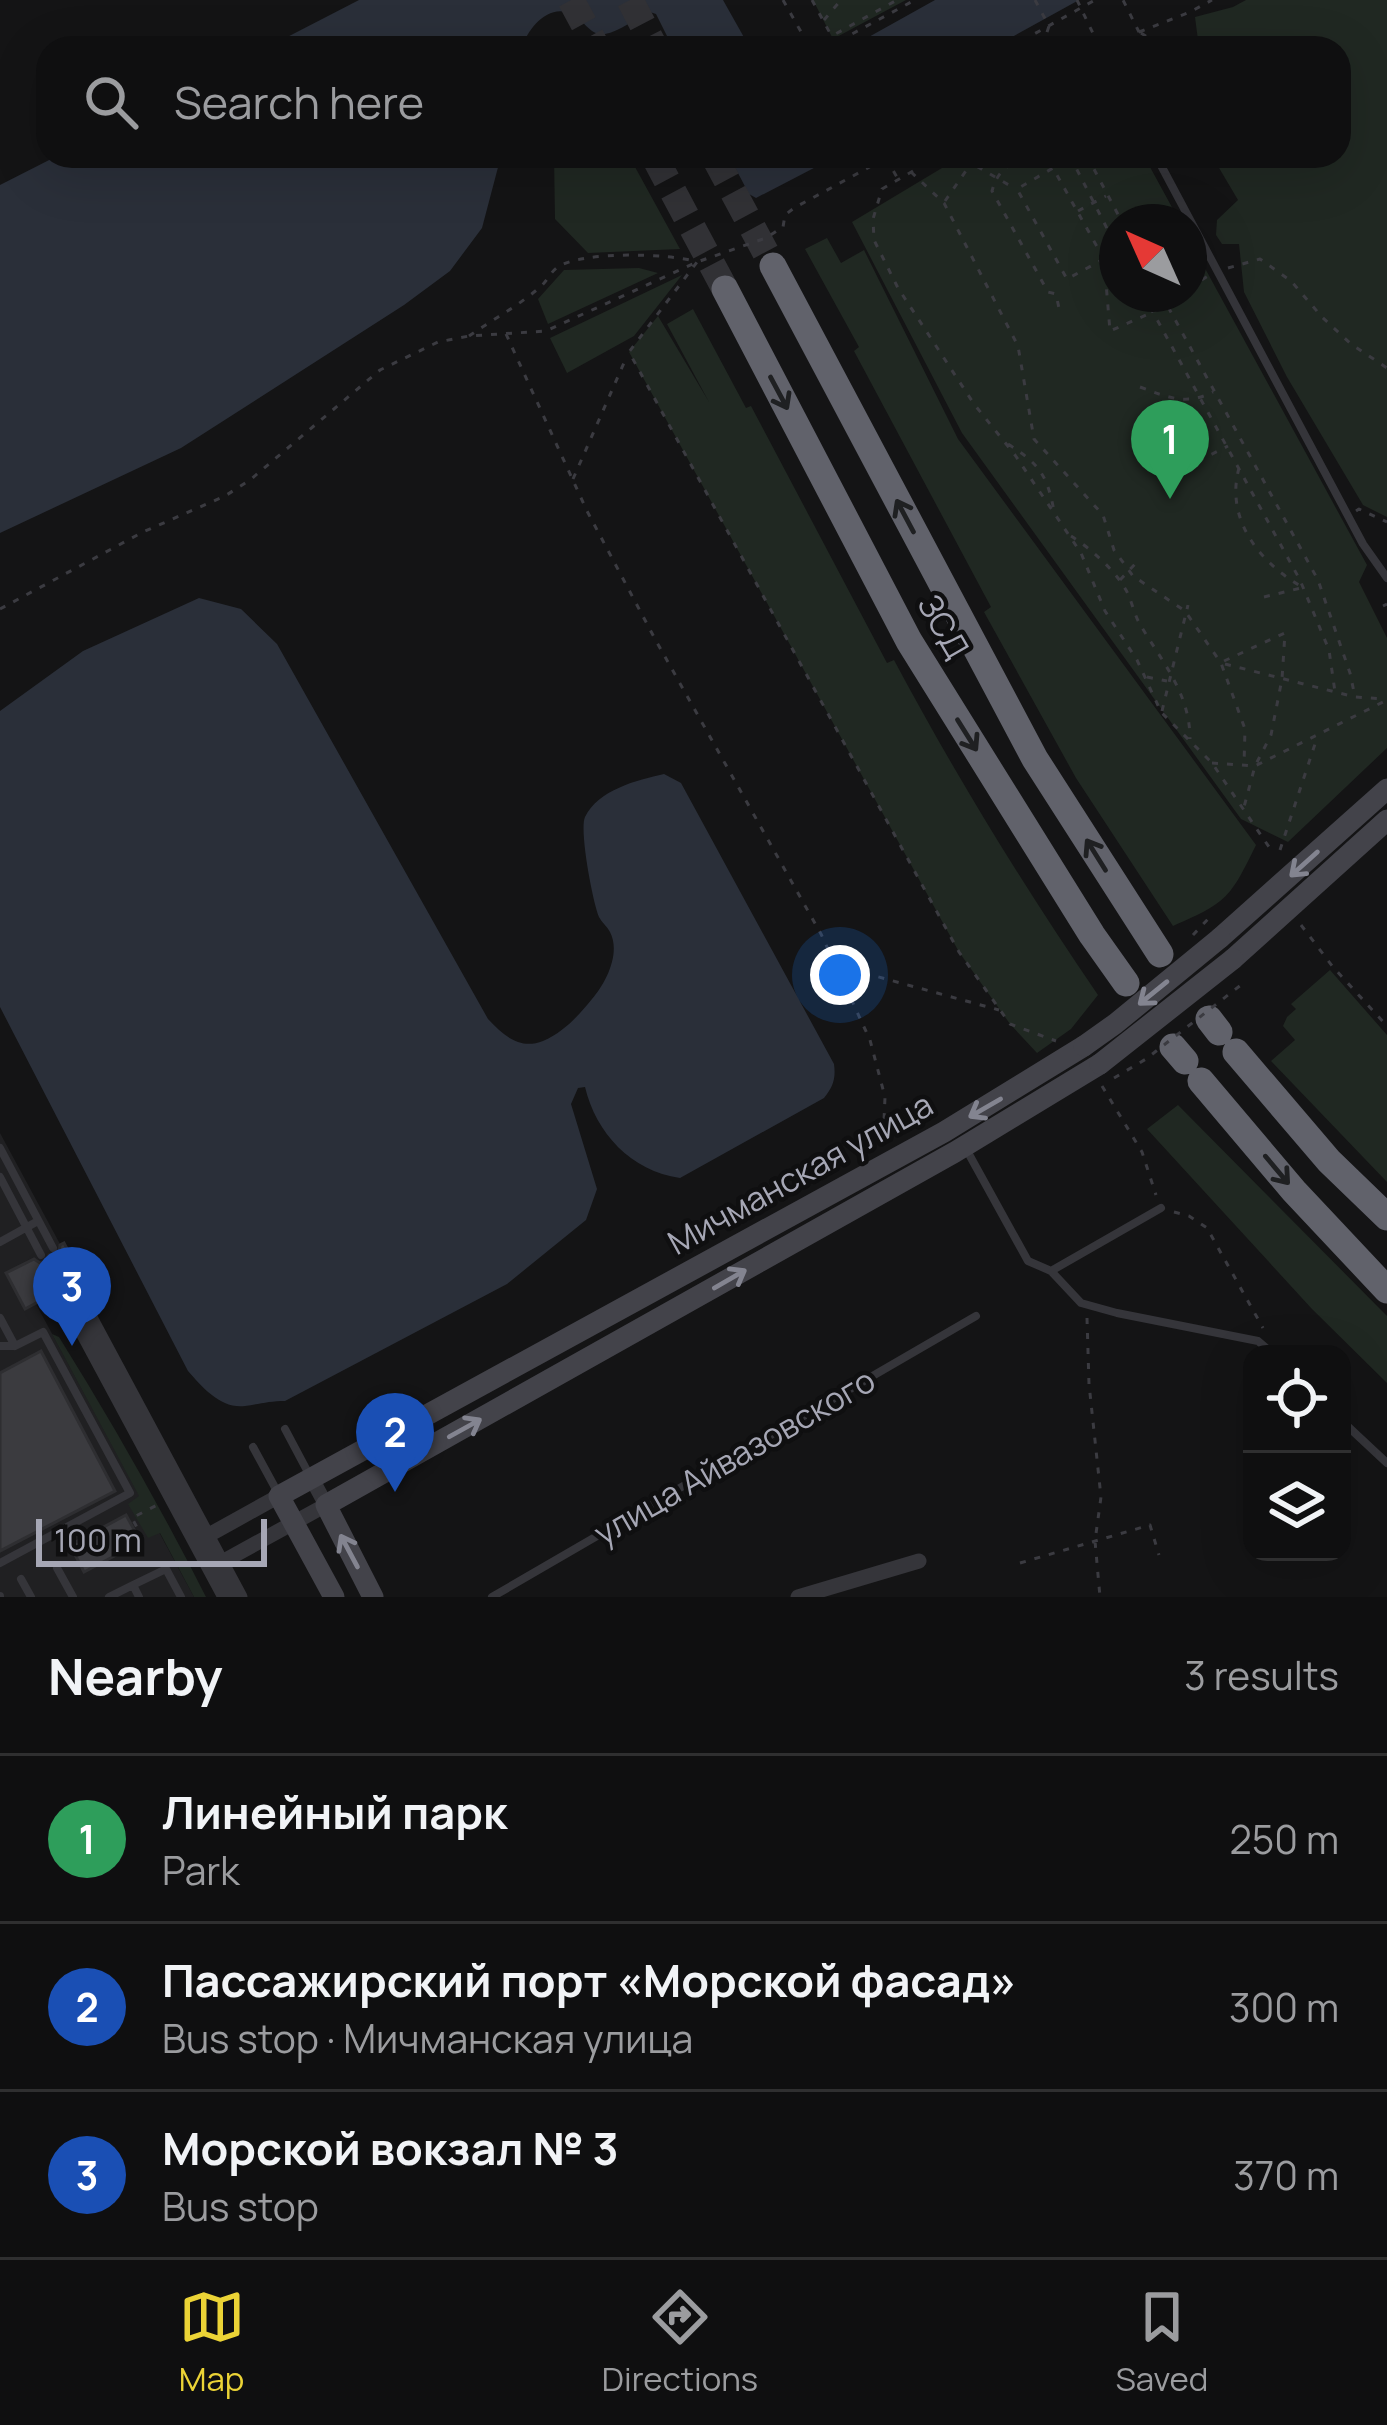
<!DOCTYPE html>
<html lang="en">
<head>
<meta charset="utf-8">
<style>
  body { margin:0; font-family:Manrope,sans-serif; background:#181819; color:#f1f3f6 }
  .controls { position:absolute; right:36px; bottom:36px; display:grid; overflow:hidden; border-radius:24px; box-shadow:0 12px 48px #0002 }
  .controls button { width:108px; height:108px; display:grid; place-items:center; padding:0; border:0; border-bottom:3px solid #2f2f30; background:#0f0f10; color:#f1f3f6; font:60px sans-serif }
  .compass { position:absolute; left:1099px; top:204px; width:108px; height:108px; border-radius:50%; background:#0f0f10; box-shadow:0 12px 48px #0002; rotate:315deg }
  .scale { position:absolute; left:36px; bottom:30px; width:231px; box-sizing:border-box; padding-left:12px; border:6px solid #a6a7b5; border-top:0; font-size:33px; line-height:42px; white-space:nowrap; color:#a6a7b5; -webkit-text-stroke:9px #0f0f10; paint-order:stroke }
  .you { position:absolute; left:840px; top:975px; width:42px; height:42px; margin:-30px; border:9px solid #fff; border-radius:50%; background:#1a73e8; box-shadow:0 0 0 18px #1a73e833 }
  .badge { display:grid; place-items:center; width:78px; height:78px; border-radius:50%; background:#ebd336; color:#fff; font-size:39px; font-weight:700 }
  .pin { position:absolute; translate:-50% -99px; filter:drop-shadow(0 3px 6px #0008) }
  .pin::after { content:''; position:absolute; top:63px; width:42px; height:36px; background:inherit; clip-path:polygon(0 0,100% 0,50% 100%) }
  .list { margin:0; padding:0; list-style:none }
  h2 { display:flex; justify-content:space-between; align-items:center; height:156px; margin:0; padding:0 48px; font-size:51px }
  h2 small { font-size:39px; font-weight:400; color:#9b9c9f }
  .list li { display:grid; grid-template-columns:78px 1fr auto; gap:36px; align-items:center; box-sizing:border-box; height:168px; padding:0 48px; border-top:3px solid #2f2f30 }
  .list b { display:block; font-size:45px; white-space:nowrap }
  .list p { margin:0; font-size:39px; white-space:nowrap; color:#9b9c9f }
  .list em { font-size:39px; font-style:normal; color:#9b9c9f }
  .icon { flex:none; width:66px; height:66px; fill:none; stroke:currentColor; stroke-width:2; stroke-linecap:round; stroke-linejoin:round }
  .map { position:relative; flex:none; width:1387px; height:1597px; overflow:hidden }
  .search { position:absolute; background:#0f0f10; box-shadow:0 12px 48px #0002; left:36px; right:36px; top:36px; height:132px; display:flex; align-items:center; gap:30px; box-sizing:border-box; padding:0 42px; border-radius:36px; color:#9b9c9f; font-size:45px }
  .sheet { height:660px; background:#0f0f10 }
  nav { display:flex; justify-content:space-around; align-items:center; box-sizing:border-box; height:168px; border-top:3px solid #2f2f30; background:#0f0f10; font-size:33px; color:#9b9c9f }
  nav a { display:grid; justify-items:center; gap:6px }
  nav .on { color:#ebd336 }
  .map>svg:first-child { display:block }
</style>
</head>
<body>
<div class="map">
<svg width="1387" height="1597" viewBox="0 0 1387 1597">
  <rect width="100%" height="100%" fill="#141415"/>
  <path fill="#202022" d="M0,1133L60,1244L64,1242L83,1278L36,1304L194,1597H0Z"/>
  <path fill="#202822" d="M813,0H906L833,39Z
    M1246,0H1387V517L1363,505L1287,377L1244,292L1239,244H1222L1216,235L1217,220L1238,200L1212,156H1339V48H1199L1195,17L1233,7Z
    M554,156H629L680,249L588,253L555,219Z
    M962,156H1144L1180,222H1117V294H1189V239L1367,565L1359,582L1387,638V748L1288,842L1241,819L962,433L852,222Z
    M827,238L841,263L864,250L958,439L1256,845C1230,898 1228,902 1173,926L1076,778L984,612L991,607L854,351L859,347L805,249Z
    M639,268L658,273L548,324L538,299L564,270Z
    M682,275L634,336L567,373L550,338Z
    M693,309L746,408L751,406L887,663L894,660C957,778 1023,885 1098,995L1071,1029L1037,1053L1010,1024L959,952L629,352L658,316L709,402L667,324Z
    M1330,970L1387,1035V1182L1271,1061L1295,1040L1283,1026L1287,1017L1296,1009L1291,1004Z
    M1178,1105L1387,1316V1383L1312,1309L1147,1129Z
    M52,1334L59,1337C112,1422 161,1508 206,1597H194L160,1533L148,1538L128,1504L139,1496Z"/>
  <path fill="#2a2f39" d="M359,0H723L750,48H673L656,14L650,12C636,18 619,32 605,34C590,37 584,19 572,14C548,3 529,28 521,48H266Z
    M935,0H1079L992,48H849Z
    M57,156H501L482,228L450,271L404,305L181,448L0,533V185Z
    M729,156H837L756,198L749,194Z
    M199,598L241,609L277,644L488,1019C504,1036 520,1050 543,1041C564,1032 578,1016 592,999C606,983 621,953 610,932C607,926 602,923 599,917C593,903 579,830 585,817C598,790 637,780 664,774L681,783L834,1064C836,1079 833,1087 824,1098L680,1178C631,1171 596,1133 585,1087L578,1088L571,1104L597,1189L586,1220L507,1284L285,1401C270,1401 259,1404 245,1406C221,1409 203,1388 188,1371L0,1007V711L83,651Z"/>
  <path fill="#3b3b3f" stroke="#2e2e31" stroke-width="3" d="M64,1243L83,1279L71,1272L55,1279L49,1285V1296L25,1309L6,1273L34,1259L40,1263L46,1262L49,1255L59,1253L60,1245Z
    M41,1351L115,1491L0,1551V1373Z
    M126,1515L141,1542L84,1572L70,1545Z"/>
  <g fill="none" stroke-linecap="round" stroke-linejoin="round">
    <path stroke="#313135" stroke-width="27" stroke-dasharray="27 14" stroke-linecap="butt" d="M571,0L597,48
      M630,0L655,48
      M654,156L725,289
      M714,156L773,266"/>
    <path stroke="#3b3b41" stroke-width="3" stroke-dasharray="6 9" stroke-linecap="butt" d="M783,0L809,46
      M812,0L831,35
      M1035,0L1049,26L1042,48
      M1077,0L1100,48
      M824,20L841,0
      M1139,32L1190,12L1212,0
      M1141,33L1153,41L1151,48
      M810,48L897,0
      M826,48L915,0
      M1009,48L1095,0
      M1113,48L1139,32L1123,0
      M939,156L882,189L873,219L874,240L898,288L974,404L1015,455L1081,553L1105,611L1137,660L1161,712L1212,763L1269,847
      M967,156L971,163L1014,188
      M1024,156C1007,165 997,172 992,191L1048,292L1056,294L1060,313
      M1070,156L1116,246
      M1087,156L1122,222
      M886,158L898,179
      M911,172L944,203L1018,346L1034,439L1103,515L1114,550L1133,576L1185,611L1221,663L1245,729L1244,765
      M945,201L970,165
      M1078,211L1106,196
      M1117,246L1106,283L1110,331L1153,312L1179,294
      M1104,259L1067,279L1017,189L1053,168L1104,259L1112,263
      M1228,268L1260,259L1291,281L1322,317L1351,344L1387,368
      M1189,288L1208,276
      M1143,294L1300,580L1329,650L1335,692
      M1161,294L1318,580L1350,673L1355,697
      M506,334L587,511L655,639L821,934L870,1040L885,1097L884,1121L891,1139
      M469,336C492,320 518,306 539,288C547,282 550,272 558,267C581,251 671,253 697,262L629,352L959,952L1010,1024L1056,1041
      M1140,387C1167,397 1186,406 1213,392
      M1008,444C1039,464 1047,474 1054,511
      M1198,461L1228,446
      M1239,468C1225,519 1259,562 1302,587
      M573,479L627,356
      M1356,511L1359,509L1387,522
      M1071,536C1091,549 1114,569 1126,590C1132,601 1134,615 1141,626C1163,663 1190,694 1190,739
      M1120,580L1136,563
      M1264,597L1301,588
      M1383,606L1387,604
      M0,609L143,532L225,496L250,480L380,370L438,342L469,336L546,331L697,262L766,238L783,227L785,215L794,208L886,158
      M1224,661L1285,633L1282,679L1271,735L1255,766L1244,807
      M1225,664L1355,697L1385,699
      M1147,677L1167,681
      M1162,711L1188,605
      M1212,763L1255,766L1387,700
      M1280,850L1317,738
      M1301,925L1333,967L1387,1026
      M835,965L999,1010
      M1102,1086L1142,1152L1156,1195
      M1174,1212L1189,1216L1207,1228L1263,1328
      M1087,1318L1089,1384L1101,1497L1095,1541L1100,1597
      M139,1538L142,1537L132,1518L157,1505
      M1020,1563L1150,1525L1159,1555"/>
    <path stroke="#35353a" stroke-width="8" d="M1156,156L1363,544L1387,578
      M965,1147L1028,1261L1051,1271L1081,1303L1117,1313L1258,1341L1273,1354
      M0,1148L53,1248
      M0,1177L41,1255
      M0,1242L38,1221
      M1051,1271L1161,1208
      M0,1318L15,1346
      M0,1346H15L43,1332L130,1493L0,1563
      M1342,1421L1387,1463
      M285,1429L311,1478
      M253,1447L278,1493
      M57,1568L73,1597
      M21,1579L31,1597
      M133,1585L166,1569L181,1597
      M0,1596V1597
      M109,1597L133,1585L139,1597
      M492,1597L976,1316"/>
    <path stroke="#35353a" stroke-width="15" d="M72,1284L240,1597
      M60,1290L225,1597
      M198,1541L279,1496
      M213,1567L326,1505L312,1479
      M798,1597L919,1561"/>
    <path stroke="#43434a" stroke-width="21" d="M1220,938L1387,789
      M1233,959L1387,820
      M334,1597L279,1496L944,1132L1084,1046
      M373,1597L326,1505L955,1152L1100,1064"/>
    <path stroke="#61626b" stroke-width="27" d="M773,266L1035,759L1160,954
      M725,289L909,641L1092,935L1126,983
      M1209,1019L1219,1032
      M1173,1047L1185,1061
      M1236,1052L1329,1161L1387,1217
      M1201,1081L1294,1191L1387,1290"/>
    <path stroke="#3b3b41" stroke-width="3" stroke-dasharray="6 9" stroke-linecap="butt" d="M1193,935L1208,919
      M1114,1078L1146,1059L1246,981"/>
    <path stroke="#43434a" stroke-width="21" d="M1084,1046L1115,1024L1220,938
      M1100,1064L1233,959"/>
  </g>
  <defs><path id="oneway-shaft" d="M-6 0H5M1.5-3L5.5 0L1.5 3" fill="none" stroke-width="1.6" stroke-linecap="round" stroke-linejoin="round" transform="scale(3)"/></defs>
  <g stroke="#1f2022">
    <use href="#oneway-shaft" transform="translate(779 393) rotate(62)"/>
    <use href="#oneway-shaft" transform="translate(905 516) rotate(-118)"/>
    <use href="#oneway-shaft" transform="translate(967 735) rotate(58)"/>
    <use href="#oneway-shaft" transform="translate(1096 855) rotate(-122)"/>
    <use href="#oneway-shaft" transform="translate(1277 1170) rotate(50)"/>
  </g>
  <g stroke="#838490">
    <use href="#oneway-shaft" transform="translate(1304 864) rotate(138)"/>
    <use href="#oneway-shaft" transform="translate(1153 993) rotate(141)"/>
    <use href="#oneway-shaft" transform="translate(985 1108) rotate(150)"/>
    <use href="#oneway-shaft" transform="translate(730 1279) rotate(-30)"/>
    <use href="#oneway-shaft" transform="translate(465 1428) rotate(-29)"/>
    <use href="#oneway-shaft" transform="translate(349 1551) rotate(-118)"/>
  </g>
  <g text-anchor="middle" dominant-baseline="central" stroke-width="9" stroke-linejoin="round" paint-order="stroke">
    <g font-size="33" fill="#a6a7b5" stroke="#0f0f10">
      <text transform="translate(944 626) rotate(60)">ЗСД</text>
      <text transform="translate(800 1173) rotate(-29)">Мичманская улица</text>
      <text transform="translate(734 1456) rotate(-30)">улица Айвазовского</text>
    </g>
  </g>
</svg>
<div class="controls">
<button><svg class="icon" aria-label="locate" viewBox="0 0 24 24"><circle cx="12" cy="12" r="6"/><path d="M12 2v4M12 18v4M2 12h4M18 12h4"/></svg></button>
<button><svg class="icon" aria-label="layers" viewBox="0 0 24 24"><path d="M12 4l9 5-9 5-9-5zM3 14l9 5 9-5"/></svg></button>
</div>
<svg class="compass" viewBox="-18 -18 36 36"><path d="M0-13l5 13h-10z" fill="#e53935"/><path d="M0 13l5-13h-10z" fill="#9b9c9f"/></svg>
<div class="scale">100 m</div>
<div class="you"></div>
<div class="pin badge" style="left:1170px;top:499px;background:#2e9e5b">1</div>
<div class="pin badge" style="left:395px;top:1492px;background:#1a4fb4">2</div>
<div class="pin badge" style="left:72px;top:1346px;background:#1a4fb4">3</div>
<div class="search"><svg class="icon" aria-label="search" viewBox="0 0 24 24"><circle cx="10" cy="10" r="6"/><path d="M15 15l6 6"/></svg>Search here</div>
</div>
<section class="sheet">
<h2>Nearby<small>3 results</small></h2>
<ul class="list">
<li><span class="badge" style="background:#2e9e5b">1</span><div><b>Линейный парк</b><p>Park</p></div><em>250 m</em></li>
<li><span class="badge" style="background:#1a4fb4">2</span><div><b>Пассажирский порт «Морской фасад»</b><p>Bus stop · Мичманская улица</p></div><em>300 m</em></li>
<li><span class="badge" style="background:#1a4fb4">3</span><div><b>Морской вокзал № 3</b><p>Bus stop</p></div><em>370 m</em></li>
</ul>
</section>
<nav>
<a class="on"><svg class="icon" aria-label="map" viewBox="0 0 24 24"><path d="M3 6l6-2 6 2 6-2v14l-6 2-6-2-6 2zM9 4v14M15 6v14"/></svg>Map</a>
<a><svg class="icon" aria-label="directions" viewBox="0 0 24 24"><path d="M12 3l9 9-9 9-9-9zM9 14v-3h6M13 9l2 2-2 2"/></svg>Directions</a>
<a><svg class="icon" aria-label="saved" viewBox="0 0 24 24"><path d="M7 4h10v16l-5-4-5 4z"/></svg>Saved</a>
</nav>
</body>
</html>
